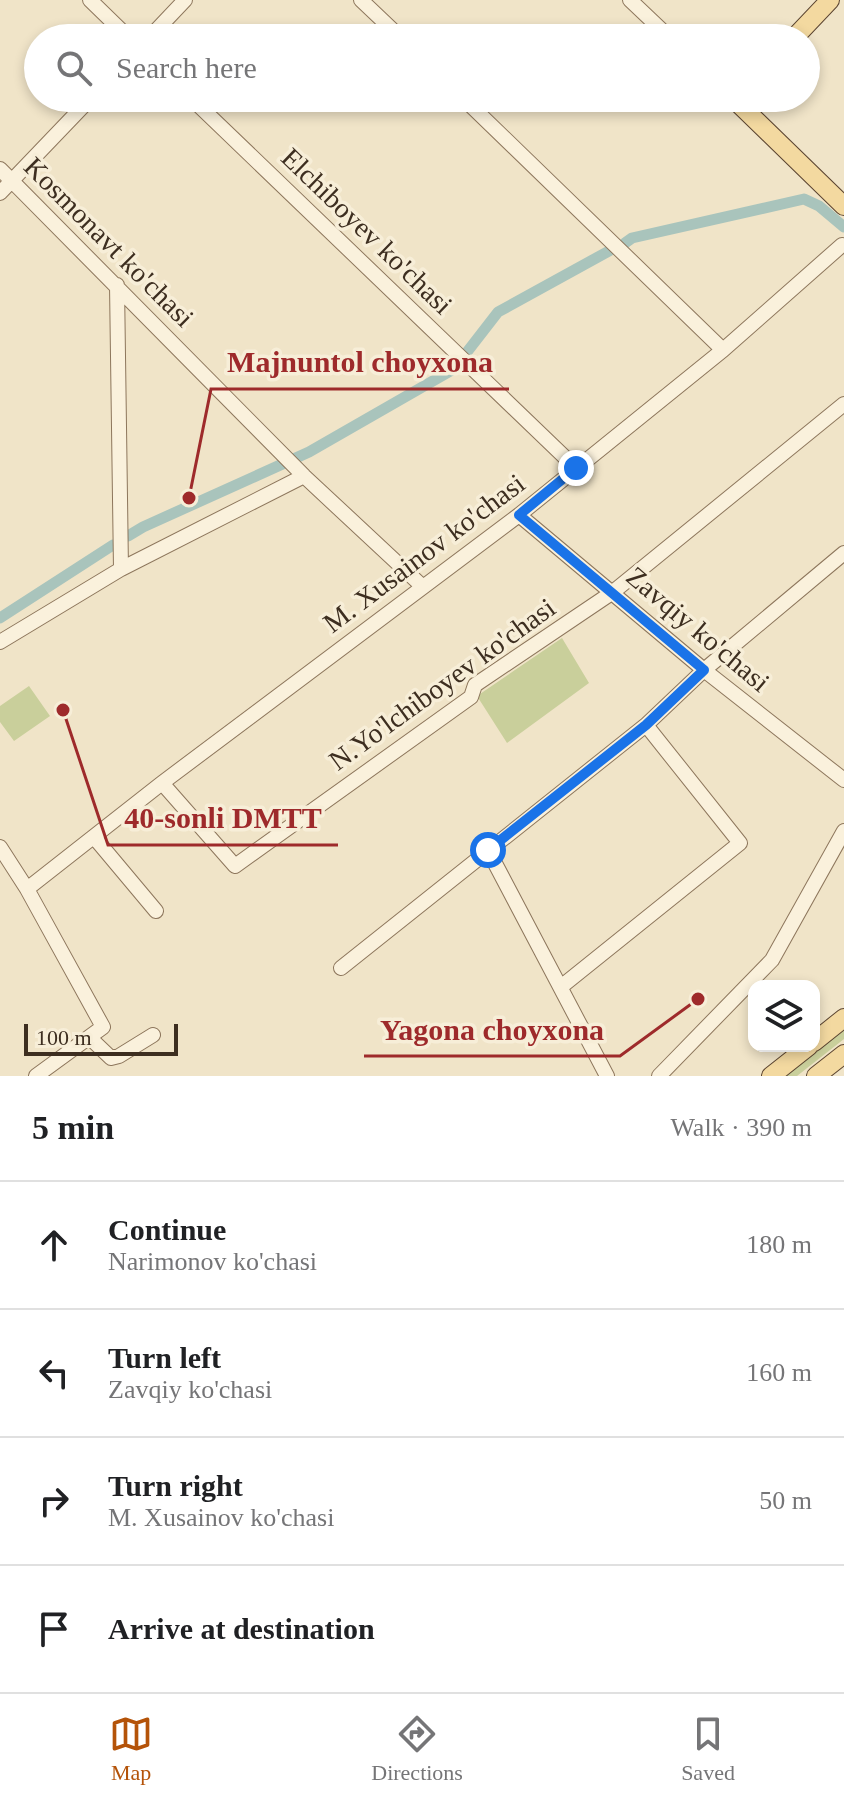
<!DOCTYPE html>
<html lang="en">
<head>
<meta charset="utf-8">
<style>
  body { margin:0; font-family:"Times New Roman",serif; background:#f2f2f2; color:#202124 }
  .controls { position:absolute; right:24px; bottom:24px; display:grid; overflow:hidden; border-radius:16px; box-shadow:0 4px 12px #0003 }
  .controls button { width:72px; height:72px; display:grid; place-items:center; padding:0; border:0; border-bottom:2px solid #e0e0e0; background:#fff; color:#202124; font:40px sans-serif }
  .scale { position:absolute; left:24px; bottom:20px; width:154px; box-sizing:border-box; padding-left:8px; border:4px solid #3d2e20; border-top:0; font-size:22px; line-height:28px; white-space:nowrap; color:#3d2e20; -webkit-text-stroke:6px #f7eed8; paint-order:stroke }
  .stop { position:absolute; width:24px; height:24px; margin:-18px; border:6px solid #1a73e8; border-radius:50%; background:#fff }
  .stop.end { background:#1a73e8; border-color:#fff; box-shadow:0 2px 8px #0008 }
  .list { margin:0; padding:0; list-style:none }
  h2 { display:flex; justify-content:space-between; align-items:center; height:104px; margin:0; padding:0 32px; font-size:34px }
  h2 small { font-size:26px; font-weight:400; color:#757577 }
  .list li { display:grid; grid-template-columns:52px 1fr auto; gap:24px; align-items:center; box-sizing:border-box; height:128px; padding:0 32px; border-top:2px solid #e0e0e0 }
  .list b { display:block; font-size:30px; white-space:nowrap }
  .list p { margin:0; font-size:26px; white-space:nowrap; color:#757577 }
  .list em { font-size:26px; font-style:normal; color:#757577 }
  .icon { flex:none; width:44px; height:44px; fill:none; stroke:currentColor; stroke-width:2; stroke-linecap:round; stroke-linejoin:round }
  .map { position:relative; flex:none; width:844px; height:1076px; overflow:hidden }
  .search { position:absolute; background:#fff; box-shadow:0 4px 12px #0003; left:24px; right:24px; top:24px; height:88px; display:flex; align-items:center; gap:20px; box-sizing:border-box; padding:0 28px; border-radius:44px; color:#757577; font-size:30px }
  .sheet { height:616px; background:#fff }
  nav { display:flex; justify-content:space-around; align-items:center; box-sizing:border-box; height:112px; border-top:2px solid #e0e0e0; background:#fff; font-size:22px; color:#757577 }
  nav a { display:grid; justify-items:center; gap:4px }
  nav .on { color:#b45309 }
  .map>svg:first-child { display:block }
</style>
</head>
<body>
<div class="map">
<svg width="844" height="1076" viewBox="0 0 844 1076">
  <rect width="100%" height="100%" fill="#f0e4c8"/>
  <path fill="#c9cf9b" d="M562,638L589,683L507,743L477,696Z
    M29,686L50,716L14,741L0,722V706Z
    M844,1030V1039L797,1076H785Z"/>
  <g fill="none" stroke-linecap="round" stroke-linejoin="round">
    <path stroke="#a9c4bc" stroke-width="11" d="M625,243L632,238L804,199L819,206L844,227
      M467,352L498,312L609,251
      M128,536L143,527L309,452L452,370L456,365
      M0,618L113,545"/>
    <g stroke="#8d765c" stroke-width="16">
      <path id="minor" d="M90,0L129,38
        M361,0L401,38
        M630,0L670,38
        M149,38L185,0
        M191,98L576,468
        M463,98L723,350
        M0,169L304,476L422,586
        M0,193L91,98
        M117,285L121,569
        M519,515L704,670L844,780
        M0,642L121,569L304,476
        M162,783L235,866L471,697L475,685L613,592L844,404
        M94,837L156,911
        M0,847L27,889L103,1027L36,1076
        M488,850L607,1076
        M27,889L162,783L519,515L723,350L842,245
        M341,968L646,725L704,670L844,553
        M562,986L740,843L646,725
        M89,1037L111,1058L119,1056L153,1035
        M659,1076L772,960L844,831"/>
    </g>
    <g stroke="#5b4430" stroke-width="20">
      <path id="major" d="M794,38L830,0
        M736,98L735,100L844,206
        M814,1042L844,1018
        M771,1076L809,1046
        M816,1076L844,1054"/>
    </g>
    <use href="#minor" stroke="#faf1dc" stroke-width="14"/>
    <use href="#major" stroke="#f3d9a0" stroke-width="18"/>
  </g>
  <g fill="none" stroke-linecap="round" stroke-linejoin="round">
    <path stroke="#1a73e8" stroke-width="10" d="M488,850L646,725L704,670L519,515L576,468"/>
  </g>
  <g text-anchor="middle" dominant-baseline="central" stroke-width="7" stroke-linejoin="round" paint-order="stroke">
    <g font-size="28" fill="#3d2e20" stroke="#f7eed8">
      <text transform="translate(367 231) rotate(44)">Elchiboyev ko'chasi</text>
      <text transform="translate(109 242) rotate(45)">Kosmonavt ko'chasi</text>
      <text transform="translate(424 553) rotate(-37)">M. Xusainov ko'chasi</text>
      <text transform="translate(698 629) rotate(40)">Zavqiy ko'chasi</text>
      <text transform="translate(442 684) rotate(-36)">N.Yo'lchiboyev ko'chasi</text>
    </g>
  </g>
  <path fill="none" stroke="#9e2a2b" stroke-width="3" d="M189 498L211 389H509M63 710L108 845H338M698 999L620 1056H364"/>
  <g fill="#9e2a2b" stroke="#f7eed8" stroke-width="3">
    <circle cx="189" cy="498" r="8"/>
    <circle cx="63" cy="710" r="8"/>
    <circle cx="698" cy="999" r="8"/>
  </g>
  <g font-size="30" text-anchor="middle" font-weight="bold" fill="#9e2a2b" stroke="#f7eed8" stroke-width="7" stroke-linejoin="round" paint-order="stroke">
    <text x="360" y="372">Majnuntol choyxona</text>
    <text x="223" y="828">40-sonli DMTT</text>
    <text x="492" y="1040">Yagona choyxona</text>
  </g>
</svg>
<div class="controls">
<button><svg class="icon" aria-label="layers" viewBox="0 0 24 24"><path d="M12 4l9 5-9 5-9-5zM3 14l9 5 9-5"/></svg></button>
</div>
<div class="scale">100 m</div>
<div class="stop" style="left:488px;top:850px"></div>
<div class="stop end" style="left:576px;top:468px"></div>
<div class="search"><svg class="icon" aria-label="search" viewBox="0 0 24 24"><circle cx="10" cy="10" r="6"/><path d="M15 15l6 6"/></svg>Search here</div>
</div>
<section class="sheet">
<h2>5 min<small>Walk · 390 m</small></h2>
<ul class="list">
<li><svg class="icon" aria-label="ahead" viewBox="0 0 24 24"><path d="M12 20V5M6 11l6-6 6 6"/></svg><div><b>Continue</b><p>Narimonov ko'chasi</p></div><em>180 m</em></li>
<li><svg class="icon" aria-label="left" viewBox="0 0 24 24"><path d="M17 20v-9H6M10 6l-5 5 5 5"/></svg><div><b>Turn left</b><p>Zavqiy ko'chasi</p></div><em>160 m</em></li>
<li><svg class="icon" aria-label="right" viewBox="0 0 24 24"><path d="M7 20v-9h11M14 6l5 5-5 5"/></svg><div><b>Turn right</b><p>M. Xusainov ko'chasi</p></div><em>50 m</em></li>
<li><svg class="icon" aria-label="arrive" viewBox="0 0 24 24"><path d="M6 21V4h12l-3 4 3 4H6"/></svg><div><b>Arrive at destination</b></div></li>
</ul>
</section>
<nav>
<a class="on"><svg class="icon" aria-label="map" viewBox="0 0 24 24"><path d="M3 6l6-2 6 2 6-2v14l-6 2-6-2-6 2zM9 4v14M15 6v14"/></svg>Map</a>
<a><svg class="icon" aria-label="directions" viewBox="0 0 24 24"><path d="M12 3l9 9-9 9-9-9zM9 14v-3h6M13 9l2 2-2 2"/></svg>Directions</a>
<a><svg class="icon" aria-label="saved" viewBox="0 0 24 24"><path d="M7 4h10v16l-5-4-5 4z"/></svg>Saved</a>
</nav>
</body>
</html>
